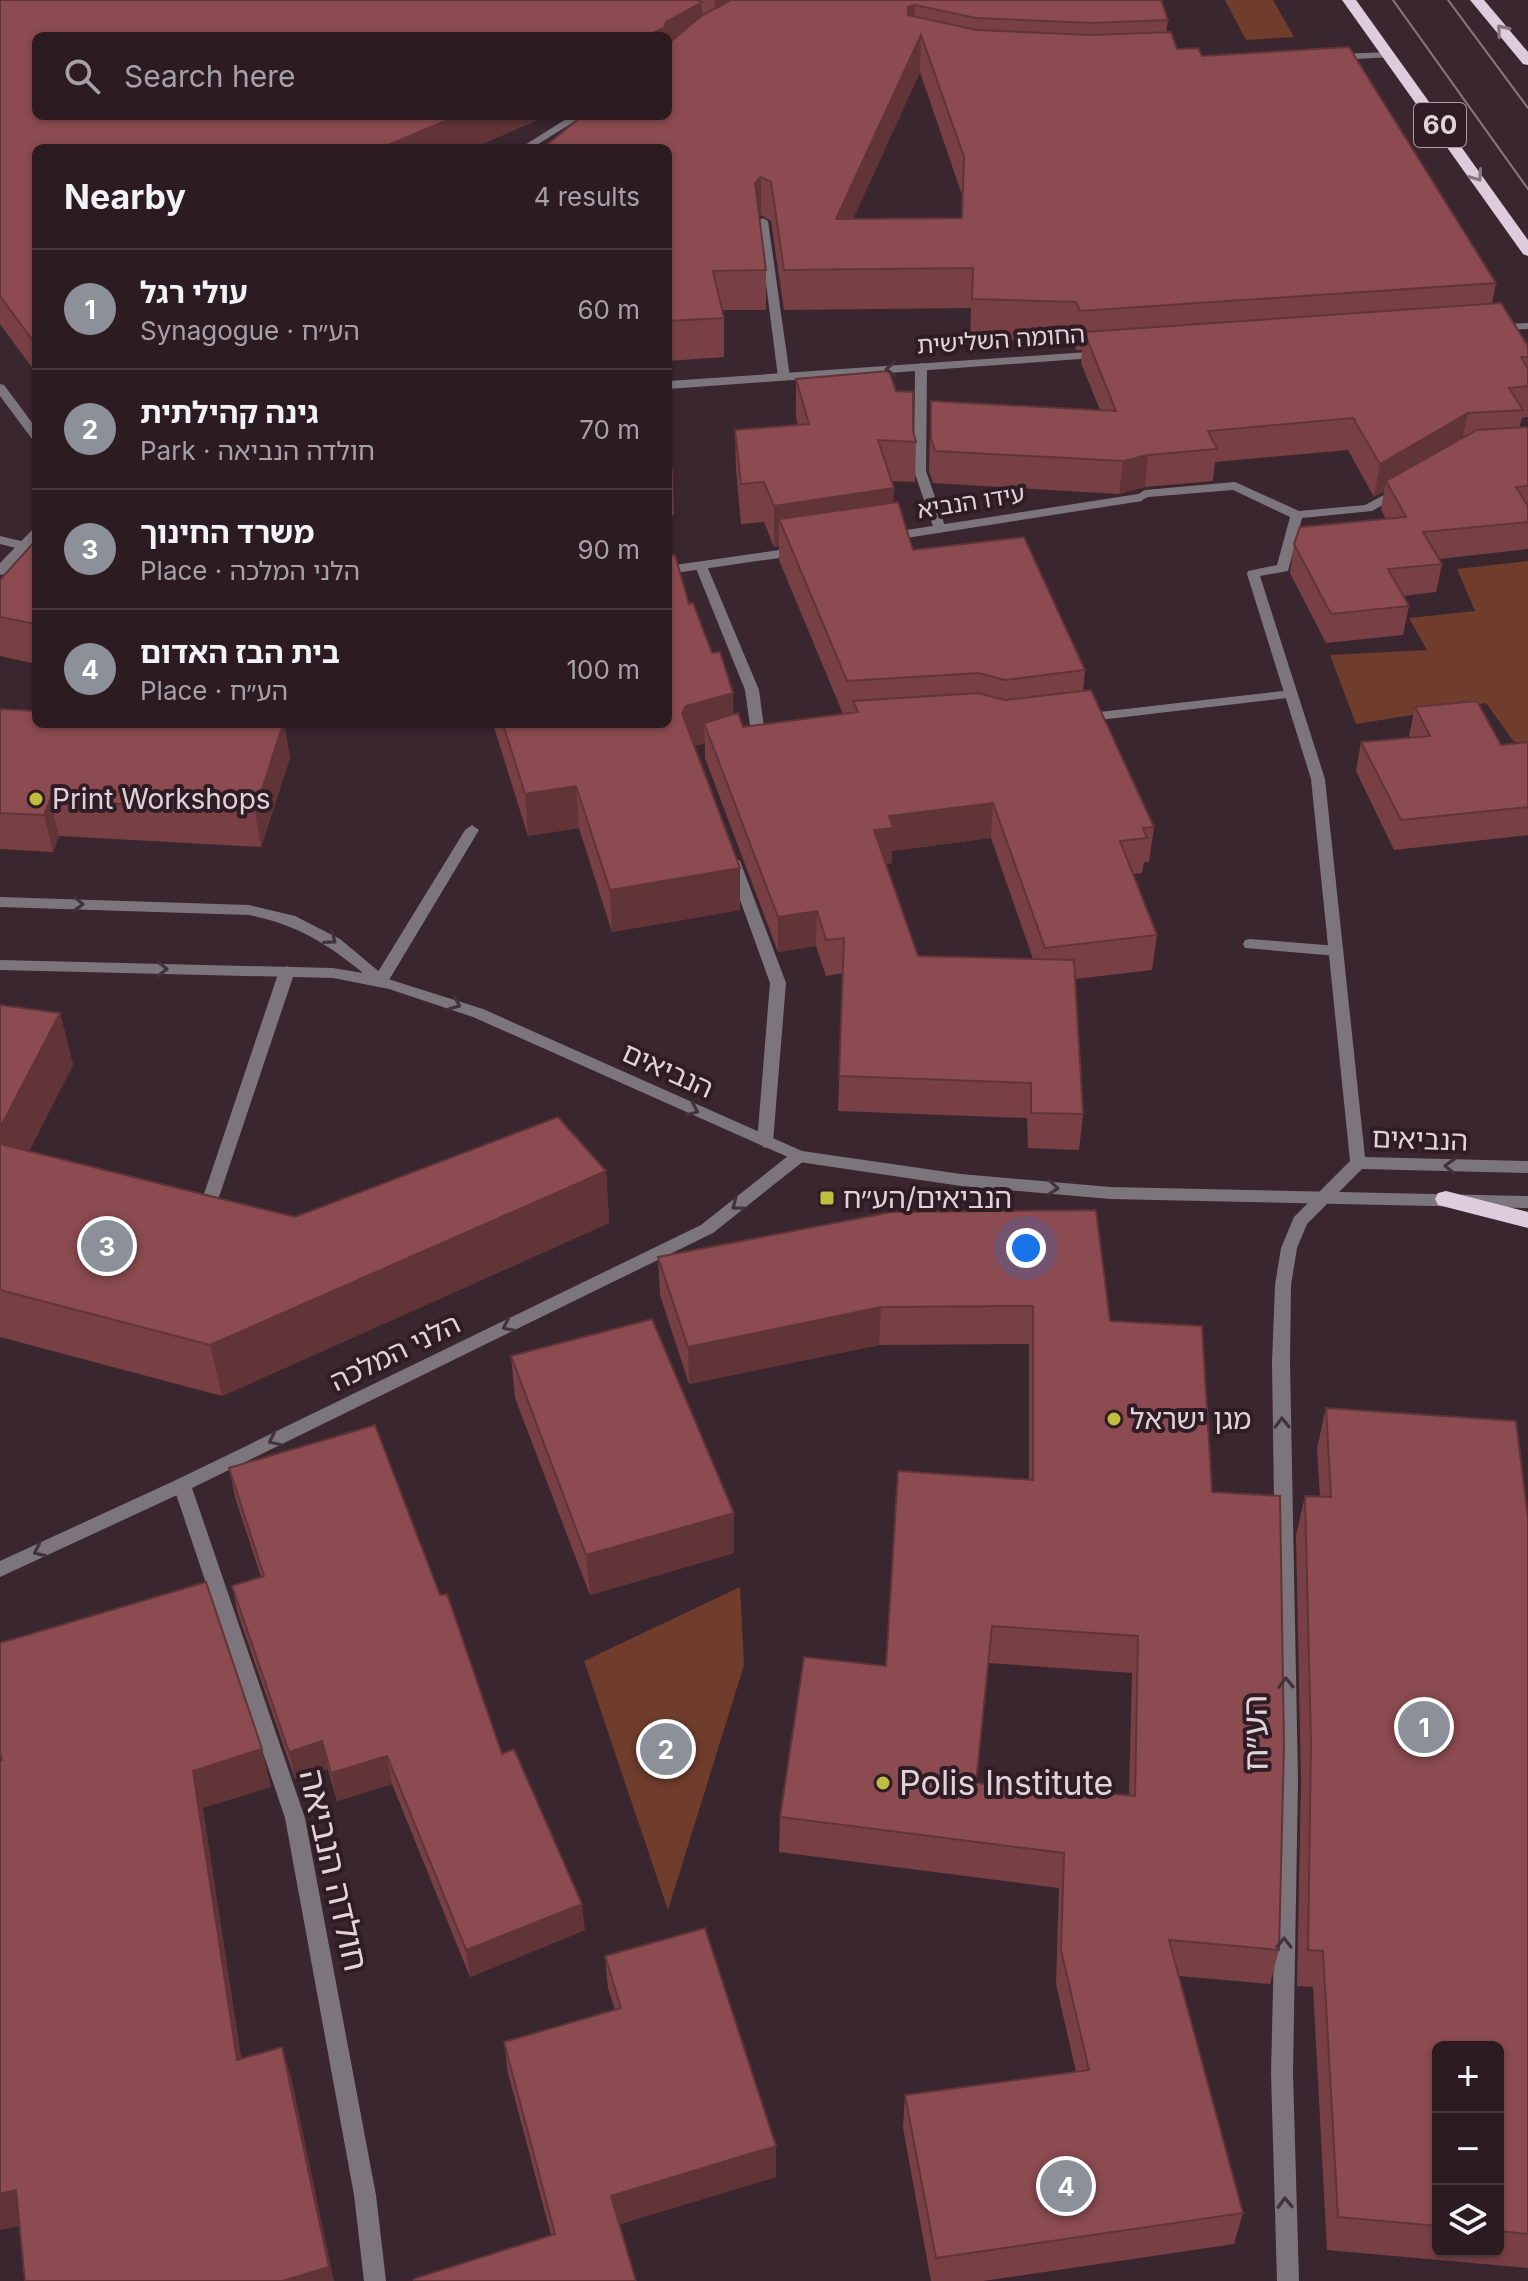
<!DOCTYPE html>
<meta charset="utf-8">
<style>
body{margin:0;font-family:Inter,"Noto Sans Hebrew",sans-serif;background:#34252a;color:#f1f3f6}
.controls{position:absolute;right:24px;bottom:24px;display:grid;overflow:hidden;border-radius:12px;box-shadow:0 2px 6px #0004}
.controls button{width:72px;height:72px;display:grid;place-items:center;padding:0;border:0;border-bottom:2px solid #483a40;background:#2c1c22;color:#f1f3f6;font:40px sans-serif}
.you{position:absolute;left:1026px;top:1248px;width:28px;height:28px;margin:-20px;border:6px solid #fff;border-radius:50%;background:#1a73e8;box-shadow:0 0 0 12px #1a73e833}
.badge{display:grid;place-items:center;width:52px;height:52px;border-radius:50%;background:#8c9099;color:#fff;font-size:26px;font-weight:700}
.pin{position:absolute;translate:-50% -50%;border:4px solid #fff;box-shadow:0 2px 8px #0006}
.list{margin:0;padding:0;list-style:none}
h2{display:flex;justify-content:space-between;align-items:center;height:104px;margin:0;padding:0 32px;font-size:34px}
h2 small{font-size:26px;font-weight:400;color:#a6a1a5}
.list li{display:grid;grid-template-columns:52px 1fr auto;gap:24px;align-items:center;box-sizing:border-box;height:120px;padding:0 32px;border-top:2px solid #483a40}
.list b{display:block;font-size:30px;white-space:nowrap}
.list p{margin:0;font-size:26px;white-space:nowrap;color:#a6a1a5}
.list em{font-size:26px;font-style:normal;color:#a6a1a5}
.icon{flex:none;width:44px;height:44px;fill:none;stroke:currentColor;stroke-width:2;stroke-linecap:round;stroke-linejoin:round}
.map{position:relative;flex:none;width:1528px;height:2281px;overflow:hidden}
.search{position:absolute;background:#2c1c22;box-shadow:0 2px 6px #0004;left:32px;top:32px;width:640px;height:88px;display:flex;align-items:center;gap:20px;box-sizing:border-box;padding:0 28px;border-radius:12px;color:#a6a1a5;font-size:30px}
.panel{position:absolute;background:#2c1c22;box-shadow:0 2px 6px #0004;left:32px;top:144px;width:640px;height:584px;border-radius:12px}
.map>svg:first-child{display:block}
</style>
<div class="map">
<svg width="1528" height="2281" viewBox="0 0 1528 2281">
<rect width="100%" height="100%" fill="#3a262e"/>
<!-- green -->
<path fill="#703d2c" d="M1225 0H1273L1294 37 1246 40Z
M1528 561V742H1514L1486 703 1356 724 1330 655 1427 650 1409 618 1475 611 1457 569Z
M740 1587 744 1665 668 1910 584 1661Z"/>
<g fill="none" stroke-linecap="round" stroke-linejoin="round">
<!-- service -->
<path fill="#7d757c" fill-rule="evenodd" d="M763 218 768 221 790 377 784 381 778 377 758 221Z
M921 363 927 367 926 471 946 529 940 533 934 529 914 471 915 367Z
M1235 482 1299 511 1365 505 1397 488 1401 487 1407 491 1372 511 1302 518 1288 571 1260 576 1325 779 1323 782 1318 783 1311 779 1247 574 1248 571 1277 565 1290 517 1233 490 1148 497 1138 502 1132 498 1145 490Z
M0 536 29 543 30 546 24 550 0 544Z
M701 562 707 566 759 690 757 693 752 694 745 690 695 566Z
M472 825 479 830 389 980 381 985 376 984 373 980 465 830Z
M1250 939 1337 946 1344 951 1337 956 1245 948 1243 944 1245 940Z
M287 966 295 971 220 1194 218 1198H206L204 1194 279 971Z"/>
<!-- pedestrian -->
<path fill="#7d757c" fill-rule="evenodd" d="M752 686 759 690 765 735 748 742 741 738 751 733 745 690Z
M1291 690 1296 691V697L1082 722 1075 718 1082 714Z
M733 856 740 861 786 983 773 1142 765 1148 757 1142 770 983 726 861Z
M182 1478 188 1480 191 1485 305 1818 376 2195 386 2281H364L354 2195 285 1818 173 1485 176 1480Z"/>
<!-- minor -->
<path fill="#7d757c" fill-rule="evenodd" d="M1389 52 1394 55 1393 57 1337 60 1332 57 1337 54Z
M1528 323V329L1494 331 1488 328 1494 325Z
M1103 351 1107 353V357L668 389V381Z
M1138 494 1144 498 1142 501 887 541 881 537 887 533Z
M801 547 807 551 806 554 668 574V566Z
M1318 775 1325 779 1365 1157 1528 1161V1173L1362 1169 1307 1224 1297 1248 1291 1285 1290 1362 1298 1781 1293 2073 1299 2281H1277L1271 2073 1278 1781 1272 1362 1275 1285 1281 1248 1294 1217 1350 1161 1311 779Z
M799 1150 805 1152 807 1156 805 1160 713 1233 188 1490 0 1577V1561L176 1480 701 1225 793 1152Z"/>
<!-- tertiary -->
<path fill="#7d757c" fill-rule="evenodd" d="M571 116H583L532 148H520Z
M0 384 4 385 36 428V440L32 439 0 396Z
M36 529V540L5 574 0 575V563L32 530Z
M0 897 249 905 295 916 340 939 388 979 483 1009 802 1151 961 1174 1110 1187 1528 1196V1208L1110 1199 961 1186 799 1162 473 1017 389 989 333 978 0 970V960L333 968 363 973C328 944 295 924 249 915L0 907Z"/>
<!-- trunk -->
<path fill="#deccdc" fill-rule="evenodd" d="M1342 0H1356L1528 240V256L1523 254Z
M1470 0H1484L1528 52V65L1523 64Z
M1446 1191 1528 1212V1228L1438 1205 1435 1199 1438 1193Z"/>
<!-- tram -->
<path stroke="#89777e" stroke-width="2" d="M1393 0 1528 189
M1448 0 1528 108"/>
</g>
<!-- wall -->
<path fill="#784045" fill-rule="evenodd" d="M0 0H1161L1168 20 1166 32 1177 49 1202 56 1496 283 1492 303 1528 346V417L1522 418 1519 428 1528 427V549L1439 559 1442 564 1436 592 1403 596 1409 606 1403 635 1326 643 1290 573 1294 544 1386 519 1381 510 1384 491 1374 497 1348 450 1215 462 1213 481 1145 487 1119 494 933 483 929 471 931 401 1100 410 1081 363 1082 350H1076L1073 342 970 338 971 308 784 310 771 221 761 215 759 217 766 270V310H722L724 318V357L668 361V36H36V116H547L473 148H36V373L0 324ZM920 72 962 195 961 218 853 219Z
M796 379 896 391 916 442 915 482 891 481 893 502 913 550 1085 670 1083 691 1154 827 1149 862H1144L1142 873 1133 874 1157 935 1152 970 1075 979 1083 1114 1079 1150 1028 1148 1027 1118 838 1111 843 973 826 976 816 946 778 952 705 758V743L694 746 740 910 612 932 579 828 528 836 493 724H668L689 604 734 715 743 727 843 714 779 560V546L774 547 764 522 741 524 736 470 735 430 798 425 796 418ZM991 838 1033 959 918 956 885 864 892 863V851Z
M668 453 673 475 674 515 668 516Z
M36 540V664L0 656V580Z
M1415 707 1501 745 1528 742V835L1394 850 1356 771 1361 742 1410 737 1409 736Z
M0 709 36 724H284L290 758 261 847 59 836 53 852 0 849Z
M0 1005 60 1013 73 1065 29 1151 295 1217 606 1171 609 1223 222 1396 0 1337Z
M892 1212 1110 1321 1212 1492 1279 1950 1270 1984 1179 1976 1243 2213 1234 2244 983 2281H931L903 2128 905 2095 1076 2072 1056 1984 1059 1888 779 1852 780 1817 886 1666 1029 1479V1344L879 1345 689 1384 660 1295 658 1257ZM988 1663 1132 1673 1129 1795 976 1783Z
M511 1356 734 1513V1553L590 1595 515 1398Z
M1326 1408 1528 1519V2268L1327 2250 1313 1987 1297 1986 1301 1781 1296 1535 1305 1496 1320 1497 1317 1448ZM1438 2047H1498V2251H1438Z
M229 1468 502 1754 585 1930 470 1977 392 1784 337 1801 328 1769 295 1779 238 1614 232 1586 261 1577 235 1497Z
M605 1956 776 2146V2177L619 2224 551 2235 508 2073 504 2042 615 2010 608 1988Z"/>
<!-- shaded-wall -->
<path fill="#613438" d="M715 0H775L715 32Z
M702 2V39L668 58V36H646L666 22Z
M915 5 914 42 907 44 908 7Z
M921 35 920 72 835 258 836 219Z
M457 116H547L473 148H381Z
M761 177V215L755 221V183Z
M1468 413 1461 445 1386 481 1384 491 1374 497 1380 464Z
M1148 455 1145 487 1119 494 1123 461Z
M894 488 892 529 779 519V546L774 547V506Z
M733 693 734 735 704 723 705 743 687 748 682 713 686 706Z
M283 724H284L290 758 261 847 255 811Z
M576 786 579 828 528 836 525 794Z
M50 800 59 836 53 852 44 815Z
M993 803 991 838 892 851V863L872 866 874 830 889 816Z
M740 868V910L612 932 610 890Z
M817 911 816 946 778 952V917Z
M60 1013 73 1065 7 1194 0 1169V1128Z
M606 1171 609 1223 222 1396 210 1345Z
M881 1307 879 1345 689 1384 688 1347Z
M734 1513V1553L590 1595 586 1555Z
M322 1741 328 1769 295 1779 289 1752Z
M262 1749 271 1787 203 1808 247 2094 237 2060 193 1771Z
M387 1756 392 1784 337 1801 331 1773Z
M582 1904 585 1930 470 1977 466 1950Z
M282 2047 292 2081 334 2281H282Z
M776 2146V2177L614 2226 611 2196Z
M16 2190 31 2224 0 2230V2194Z"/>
<!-- building -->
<path fill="#8b4b50" stroke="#613438" stroke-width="2" fill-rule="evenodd" d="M0 0H696L702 2 666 22 664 28 646 36H36V116H457L381 148H36V345L0 296Z
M731 0H1161L1168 20 1092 23 976 18 915 5 908 7V15L976 30 1092 35 1171 32 1177 49 1198 48 1202 56 1349 47 1496 283 1080 311 1076 302 972 299 973 268 784 270 771 182 761 177 755 183 766 270 713 271 724 318 668 321V148H543L582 116H668V44L701 16ZM921 35 964 157 962 218 836 219Z
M1501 303 1528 346V357H1521L1528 369V386L1509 388 1523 410 1468 413 1380 464 1353 418 1208 431 1217 449 1148 455 1123 461 935 451 931 438V401L1116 411 1084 332Z
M889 371 896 391 913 392V431L916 442 878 440 894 488 774 506 764 482 741 484 735 430 809 424 796 379Z
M1528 427V486L1516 487 1528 506V522L1423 532 1442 564 1388 569 1409 606 1331 614 1294 544 1300 527 1406 517 1386 481 1477 430Z
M668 453 673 475H668Z
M898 502 913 550 1024 537 1085 670 1005 680 979 673 847 681 779 519Z
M36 540V624L0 617V580Z
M675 555 689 604 693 603 712 653 720 652 733 693 686 706 682 713 740 868 610 890 576 786 525 794 503 724H668V556Z
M1091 690 1154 827 1143 828 1147 838 1120 841 1157 935 1045 948 993 803 889 816 893 828 874 830 918 956 1074 960 1083 1114 1031 1113V1083L839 1076 844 938 826 940 817 911 778 917 704 723 738 713 743 727 858 712 853 701 978 693 1005 700Z
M1477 701 1501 745 1528 742V807L1401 820 1361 742 1430 736 1415 707Z
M0 709 36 711V724H283L255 811 50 800 44 815 0 813Z
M0 1005 60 1013 0 1128Z
M558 1117 606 1171 210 1345 0 1290V1144L295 1217Z
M1096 1210 1110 1321 1202 1326 1212 1492 1280 1496 1284 1745 1279 1950 1169 1940 1243 2213 936 2258 905 2095 1089 2070 1061 1950 1064 1853 780 1817 804 1657 886 1666 898 1471 1033 1480V1306L881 1307 688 1347 658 1257 892 1212ZM992 1626 1138 1636 1135 1796 976 1783Z
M652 1319 734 1513 586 1555 511 1356Z
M1326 1408 1516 1421 1528 1519V2234L1498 2231V2047H1438V2226L1338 2217 1323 1951 1308 1950 1311 1743 1305 1496 1331 1497Z
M375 1425 440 1595 447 1594 502 1754 514 1749 582 1904 466 1950 387 1756 331 1773 322 1741 289 1752 232 1586 264 1576 229 1468Z
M206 1582 262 1749 193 1771 237 2060 282 2047 329 2267 282 2281H25L16 2190 0 2194V1761L2 1760 0 1752V1643Z
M705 1928 776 2146 611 2196 636 2281H414L413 2279 555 2234 504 2042 621 2008 605 1956Z"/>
<!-- one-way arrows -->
<defs><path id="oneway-chevron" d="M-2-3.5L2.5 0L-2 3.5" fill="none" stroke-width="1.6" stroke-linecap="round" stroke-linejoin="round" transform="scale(2)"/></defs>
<g stroke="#867480">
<use href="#oneway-chevron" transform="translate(1502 30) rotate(-130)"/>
<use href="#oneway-chevron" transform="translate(1477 176) rotate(55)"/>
</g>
<g stroke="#42323a">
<use href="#oneway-chevron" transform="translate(891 369) rotate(176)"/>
<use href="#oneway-chevron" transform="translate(78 904) rotate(2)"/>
<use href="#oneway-chevron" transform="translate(331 939) rotate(36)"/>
<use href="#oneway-chevron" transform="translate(162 969) rotate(1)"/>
<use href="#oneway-chevron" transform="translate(455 1004) rotate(22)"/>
<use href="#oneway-chevron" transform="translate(693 1110) rotate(24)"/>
<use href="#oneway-chevron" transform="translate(1450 1166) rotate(-178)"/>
<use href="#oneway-chevron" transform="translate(1053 1188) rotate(5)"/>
<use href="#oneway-chevron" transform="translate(737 1205) rotate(142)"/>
<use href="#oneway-chevron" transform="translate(508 1326) rotate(154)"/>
<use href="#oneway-chevron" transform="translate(1282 1423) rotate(-91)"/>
<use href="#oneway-chevron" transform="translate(274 1440) rotate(154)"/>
<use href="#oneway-chevron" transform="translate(39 1551) rotate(155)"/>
<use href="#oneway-chevron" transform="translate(1286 1683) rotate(-91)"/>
<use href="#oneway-chevron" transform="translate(1284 1943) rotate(-89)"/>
<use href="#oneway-chevron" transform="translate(1285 2203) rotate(-92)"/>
</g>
<!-- markers -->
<g fill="#c0be40" stroke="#2f1c24" stroke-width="3">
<circle cx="36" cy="799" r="8"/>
<rect x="819" y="1190" width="16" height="16" rx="4"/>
<circle cx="1114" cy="1419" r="8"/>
<circle cx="883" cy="1783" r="8"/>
</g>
<g text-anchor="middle" stroke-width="8" stroke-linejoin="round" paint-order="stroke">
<!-- far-street labels -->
<g font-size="24" fill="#e1d3d8" stroke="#2f1c24">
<text transform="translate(1001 340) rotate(-4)" y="8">החומה השלישית</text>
<text transform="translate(971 502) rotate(-9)" y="8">עידו הנביא</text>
</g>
<!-- shield labels -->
<rect fill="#2f1c24" stroke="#ac9ca2" stroke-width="2" x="1414" y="103" width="52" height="44" rx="6"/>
<g font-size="26" font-weight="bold" fill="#e1d3d8">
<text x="1440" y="134">60</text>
</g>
<!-- poi labels -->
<g font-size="28" fill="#e1d3d8" stroke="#2f1c24" text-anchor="start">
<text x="52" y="809">Print Workshops</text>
<text x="843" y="1208">הנביאים/הע״ח</text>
<text x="1130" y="1429">מגן ישראל</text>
</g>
<!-- street labels -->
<g font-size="28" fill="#e1d3d8" stroke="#2f1c24">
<text transform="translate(668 1070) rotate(24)" y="10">הנביאים</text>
<text transform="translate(1420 1139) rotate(2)" y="10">הנביאים</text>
<text transform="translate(395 1352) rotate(-26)" y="10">הלני המלכה</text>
</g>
<!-- near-street labels -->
<g font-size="34" fill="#e1d3d8" stroke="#2f1c24">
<text transform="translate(1255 1733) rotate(-91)" y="12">הע״ח</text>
<text transform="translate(334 1870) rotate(77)" y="12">חולדה הנביאה</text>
</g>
<!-- near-poi labels -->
<g font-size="34" fill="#e1d3d8" stroke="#2f1c24" text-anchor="start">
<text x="899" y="1795">Polis Institute</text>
</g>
</g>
</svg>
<div class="controls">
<button>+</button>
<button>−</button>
<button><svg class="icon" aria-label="layers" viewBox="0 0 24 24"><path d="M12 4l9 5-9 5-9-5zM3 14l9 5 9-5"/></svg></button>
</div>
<div class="you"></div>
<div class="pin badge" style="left:1424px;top:1727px">1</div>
<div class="pin badge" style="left:666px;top:1749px">2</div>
<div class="pin badge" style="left:107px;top:1246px">3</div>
<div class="pin badge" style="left:1066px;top:2186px">4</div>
<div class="search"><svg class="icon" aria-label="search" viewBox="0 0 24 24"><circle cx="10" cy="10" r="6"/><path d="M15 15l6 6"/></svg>Search here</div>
<section class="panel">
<h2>Nearby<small>4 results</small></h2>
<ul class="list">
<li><span class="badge">1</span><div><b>עולי רגל</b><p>Synagogue · הע״ח</p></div><em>60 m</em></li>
<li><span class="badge">2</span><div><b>גינה קהילתית</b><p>Park · חולדה הנביאה</p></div><em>70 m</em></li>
<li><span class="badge">3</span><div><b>משרד החינוך</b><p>Place · הלני המלכה</p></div><em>90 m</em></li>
<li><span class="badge">4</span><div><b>בית הבז האדום</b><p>Place · הע״ח</p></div><em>100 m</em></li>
</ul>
</section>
</div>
